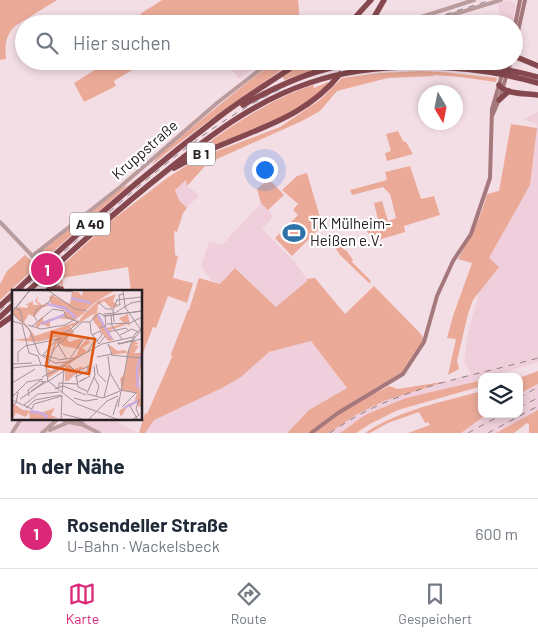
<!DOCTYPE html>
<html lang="de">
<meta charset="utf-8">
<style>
body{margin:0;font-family:Barlow,sans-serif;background:#f2f2f3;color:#1f2937}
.controls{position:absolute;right:15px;bottom:15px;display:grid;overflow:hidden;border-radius:10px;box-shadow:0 2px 8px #0003}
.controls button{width:45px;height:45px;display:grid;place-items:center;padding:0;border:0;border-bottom:1px solid #e0e1e3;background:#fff;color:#1f2937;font:25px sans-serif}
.compass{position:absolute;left:418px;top:85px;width:45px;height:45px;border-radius:50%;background:#fff;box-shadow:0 2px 8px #0003;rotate:170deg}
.you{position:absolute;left:264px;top:169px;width:18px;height:18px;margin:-12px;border:4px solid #fff;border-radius:50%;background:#1a73e8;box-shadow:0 0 0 8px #1a73e833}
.badge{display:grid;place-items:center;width:32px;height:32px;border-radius:50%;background:#db2777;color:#fff;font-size:16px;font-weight:700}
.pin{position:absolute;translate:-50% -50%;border:2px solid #fff;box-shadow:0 1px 5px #0006}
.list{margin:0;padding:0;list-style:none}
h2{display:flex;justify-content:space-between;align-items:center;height:65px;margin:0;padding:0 20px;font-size:21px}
h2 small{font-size:16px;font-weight:400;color:#747a83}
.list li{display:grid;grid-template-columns:32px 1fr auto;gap:15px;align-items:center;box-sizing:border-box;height:70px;padding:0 20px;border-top:1px solid #e0e1e3}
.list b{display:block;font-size:19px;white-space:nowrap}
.list p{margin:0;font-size:16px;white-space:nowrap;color:#747a83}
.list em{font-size:16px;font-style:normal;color:#747a83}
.icon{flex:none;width:28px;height:28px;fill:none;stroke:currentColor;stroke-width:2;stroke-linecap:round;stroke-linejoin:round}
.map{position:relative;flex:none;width:538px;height:433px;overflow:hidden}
.search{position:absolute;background:#fff;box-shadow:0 2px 8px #0003;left:15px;right:15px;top:15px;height:55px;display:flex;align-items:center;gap:12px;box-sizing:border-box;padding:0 18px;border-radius:28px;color:#747a83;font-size:19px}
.sheet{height:135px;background:#fff}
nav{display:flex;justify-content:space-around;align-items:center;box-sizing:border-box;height:70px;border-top:1px solid #e0e1e3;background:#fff;font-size:14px;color:#747a83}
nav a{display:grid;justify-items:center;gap:2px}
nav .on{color:#db2777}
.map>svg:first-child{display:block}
</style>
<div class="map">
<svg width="538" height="433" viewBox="0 0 538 433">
<rect width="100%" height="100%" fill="#f4dee6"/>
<!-- built -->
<path fill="#eecfdb" d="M510 0 515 4 513 23 501 22 498 4Z
M229 61H251L256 66 239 79 233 71 235 64Z
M538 112V362L489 377H482V379L461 385 406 398 350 425 340 433H329L356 415 384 401 471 374 464 362 469 328 489 258 530 185 537 128V124L523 119Z
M187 179V186L199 195 187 208 179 200 175 190Z
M261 203 274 216 262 229 293 260 307 279V281L276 307 236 268 220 284 212 281 201 267 209 241 222 245Z
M311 341 347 388 309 410 287 433H139L147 414 154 419 222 388 241 377 269 352Z
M538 384V410L496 433H461L487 414H519V394Z
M24 419H54L52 421 57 428 73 424V419H112L138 433H15Z"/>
<!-- green -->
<path fill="#ebaa98" d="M0 0H57L15 26C5 36 5 46 6 59L0 60Z
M162 0H298L300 24H146L140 14Z
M109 61H139L140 65 114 81 116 86 84 102 74 83Z
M276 61H294C246 95 197 127 152 165 159 152 176 141 188 131 217 107 245 83 276 61Z
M305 61H323L313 70 285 80 282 77Z
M421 71 443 72 497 78 496 82 460 77 434 75V76L388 78 337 91 320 111 302 121 208 163 187 186 186 180 175 190 179 200 187 208 183 213 177 232 174 231 175 255 178 256 173 278 193 283 187 303 168 296 156 328 153 327 141 358V292H131L128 267 62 278 64 290 54 273 111 221 167 178 186 166 217 151 280 127 320 100 342 78 380 73Z
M328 82V84L312 99 266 126 228 139 185 160C225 130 265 101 313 85L314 88Z
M511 124 537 128 530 185 489 258 499 267 473 300 468 314 457 361 459 369 448 375 456 339 447 338 453 316 472 263 458 259C470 238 481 218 487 194L499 191Z
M398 131 403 141 406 142 413 154 387 161 385 153 391 151 386 134Z
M410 166 421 199 434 196 440 215 404 226 405 232 375 241 364 228 379 224 374 203 382 201 388 221 396 218 390 194 383 187 352 195 350 190 387 180 385 172Z
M307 173 322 224 320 225 317 224 321 227 292 256 275 238 298 215 293 210 298 204 282 190 297 176Z
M269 179 284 195 268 210 261 203 257 189Z
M130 184 42 261 41 257 46 247 122 188Z
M339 241 344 250H346L353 260 352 262 371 281 369 283 340 255 332 243Z
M25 255 37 266 0 300V284L7 271Z
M235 268 276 307 307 281V279L315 278 345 314 374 286 419 332 424 339 402 374 374 394 389 386 398 389 448 381 384 401 356 415 329 433H287L309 410 347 388 311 341 269 352 241 377 222 388 154 420 145 433H139L145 413 147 414 172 357 171 354 188 310H189L199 278 220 284Z
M538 371V384L519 394V378Z
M482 380V386L398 410 370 424 356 433H340L365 415 406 398Z
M482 391V414H487L461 433H408L430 425 428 422 425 423 419 412 388 423 370 433H365C399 410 442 402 482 391Z
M538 410V433H529V424L527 423 514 433H496Z"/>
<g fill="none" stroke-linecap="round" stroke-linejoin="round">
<!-- tertiary -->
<path stroke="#bb9c9d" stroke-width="4" d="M396 23 415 19 474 0
M339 24 357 21 397 23
M422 24 501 0
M0 222 40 264
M32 256 119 188 217 103 271 61
M40 263 39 257 43 248
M51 275 62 292
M62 419 66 421 69 419
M77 419 84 425
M83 425 99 433
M50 430 69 422 84 425
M12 433 21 419
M42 433 58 419"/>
<!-- secondary -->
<path stroke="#a5787b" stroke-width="4" d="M514 30 520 0
M514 49 525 0
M492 116 499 100 511 61
M311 433 338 413 403 374 424 342 437 296 453 261 471 234 490 178 492 109 506 61"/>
<!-- motorway -->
<path stroke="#85484e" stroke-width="5.5" d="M349 24 371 0
M370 24 384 0
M514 56 538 66
M499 85C506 95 527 93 538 95
M499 100 509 91
M243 105C268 91 294 78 323 70 385 54 476 60 538 77
M174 168C191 159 208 150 226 143 269 125 310 112 340 74
M51 289H61
M15 292C80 230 148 171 219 117 245 97 274 80 301 61
M27 292C72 251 117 210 165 172 209 136 255 101 309 83 377 60 469 63 538 83
M46 292 53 286 56 281
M0 306 14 293
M0 317 14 304
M0 325 14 315"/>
<!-- rail -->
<path stroke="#8f8086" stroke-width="1" stroke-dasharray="6 6" stroke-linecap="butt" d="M434 18 491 0
M332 62 333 61
M20 292C46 267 73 244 99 221 156 171 215 119 285 87
M0 311 14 297
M519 398 538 387
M519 407 538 398
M330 433C393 388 466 378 538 358
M468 433 503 414
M488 433 538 406"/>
</g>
<!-- icons -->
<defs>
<symbol id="stadium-bare" viewBox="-9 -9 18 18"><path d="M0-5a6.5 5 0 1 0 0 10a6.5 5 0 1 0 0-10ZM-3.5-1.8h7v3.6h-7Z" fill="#2e72a8" stroke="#fff" stroke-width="2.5" paint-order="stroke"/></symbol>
</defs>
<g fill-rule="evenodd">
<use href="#stadium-bare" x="278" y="217" width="32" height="32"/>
</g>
<g text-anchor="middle" stroke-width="4.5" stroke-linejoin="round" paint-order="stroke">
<!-- shield labels -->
<g fill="#fff" stroke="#686365" stroke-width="1">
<rect x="187" y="142.5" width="28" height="23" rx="4"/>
<rect x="70" y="212.5" width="40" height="23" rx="4"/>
</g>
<g font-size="14" font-weight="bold" fill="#282023">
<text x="201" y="159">B 1</text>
<text x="90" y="229">A 40</text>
</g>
<!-- street labels -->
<g font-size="15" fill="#282023" stroke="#fff">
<text transform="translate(145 150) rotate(-41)" y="5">Kruppstraße</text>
</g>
<!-- poi labels -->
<g font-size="15" fill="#282023" stroke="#fff" text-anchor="start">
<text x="310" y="229">TK Mülheim-<tspan x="310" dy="17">Heißen e.V.</tspan></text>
</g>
</g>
<!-- overview -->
<g transform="translate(12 290)">
<rect width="130" height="130" fill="#f4dee6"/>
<path d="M71 0 111 1H102L85 11 73 21 71 25 86 11 104 4 101 11 106 17 99 18 92 11 86 15 85 24 95 38 112 33 107 28 116 24 118 36 115 34 96 41 102 50 96 51 80 29 83 23 61 37 58 35 62 43 55 48 57 52 70 48 67 58 74 50 79 52 70 58 75 61 56 75 62 79 72 76 56 91H53V77L36 88 35 78 39 81 65 65 67 59 51 56 46 51 37 67 45 47 25 52 0 50 17 48 19 42 0 23 6 17 15 18 17 15H13L21 11V15H27L23 11 26 6 25 11 30 15 39 14 37 7 40 5 58 14 60 2H66L70 6ZM38 15 54 21 49 27 37 29 32 32 30 27 23 35 26 38 29 34 38 37V30L44 28 63 30 73 22 67 31 23 46 12 32 17 24 22 27 30 18ZM121 50 127 54 122 55 127 56 122 63H130L127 94 130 116 127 117 125 112 119 116H116L109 127 107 121 118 113H122L125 103 110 100 108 89 113 83 115 63 97 65 100 62 96 54 106 61 112 60 116 62ZM0 113 11 120 31 122 43 118 39 125 46 128 18 130 17 122 14 127 4 123 0 130Z" fill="#ebaa98" fill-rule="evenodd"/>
<path fill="none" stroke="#caabe2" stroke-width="2.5" d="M59 8 79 13M35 14 53 18 64 28M86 25 99 48M29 34 52 25M126 98 125 80 129 65M112 118 126 111M20 124V121L34 125V130"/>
<path fill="none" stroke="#a29298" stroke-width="1" d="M39 0 61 2M111 0 113 17 129 40M37 1 63 19 75 21M104 10 129 7M86 12 94 19H101M104 15H108L107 5 111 4M2 18 8 20 11 32M0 22 18 0M0 23 18 0M0 23 17 39 27 64 43 73 57 72 90 54 121 47M92 24 103 23 119 13 130 11M91 26 130 21M99 26 100 36 110 49M0 31 10 34 17 63 26 66 29 75M25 31 22 26 24 20 37 12 42 4M78 32 79 43 87 54 93 46M102 32 101 20 105 10M95 34 118 33 130 27M16 35 29 39 53 35 62 30M19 37 41 19 52 21 54 27 67 32M87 38 94 36 93 26M96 42 114 38 117 41M49 44 58 40 66 32M80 45 88 41 90 45 85 51M108 45 120 39 126 42M45 49 31 65 46 69M47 49 46 54 54 68M107 52 106 54 121 50 130 39M107 54 130 49M76 61 84 48M99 65 129 68M96 66 98 83 108 100 125 103M59 67 72 48 77 50M85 67 100 64 96 54M46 70 61 68M6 72V62L13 56 50 48M0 74 20 73M84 74 86 84 94 92M57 75 64 82 66 97 75 101M0 78 26 75 48 77M64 82 79 75M30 87 54 75M63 87 76 81V76M82 87 87 96 84 106M73 88 67 92 78 86M35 90 65 114 107 130M27 91 35 92 52 81M36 91 34 79 42 59 70 32H78L87 23 94 26 130 21M0 93 23 79M47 97V93L65 94M43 99 51 96 74 105M19 101 32 92M50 103 52 80M75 103 83 85 82 76M75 104 91 108 108 101M17 106 16 100 28 91M0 107 15 92 31 89M92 107 98 83M62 108 73 111 86 109M8 109 34 92M0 110 20 119 22 114 50 106M12 115 26 104 47 102M0 116 4 113 6 102M118 116 126 130M106 117 117 59 123 44 130 38M110 117 124 103M14 118 23 110 49 105M51 124 74 130M101 125 106 109M49 130 50 105M76 130 95 111 106 106M120 130 127 125 124 119 127 109"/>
<path fill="#de560d" fill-opacity="0.15" stroke="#de560d" stroke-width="2.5" d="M40 42 83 49 77 84 34 76Z"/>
<rect width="130" height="130" fill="none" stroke="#282023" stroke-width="2.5"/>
</g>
</svg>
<div class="controls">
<button><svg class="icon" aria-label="layers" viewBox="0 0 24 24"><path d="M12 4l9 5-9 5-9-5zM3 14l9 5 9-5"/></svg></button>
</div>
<svg class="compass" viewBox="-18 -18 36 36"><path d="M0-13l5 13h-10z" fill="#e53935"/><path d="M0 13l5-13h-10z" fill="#747a83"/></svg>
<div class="you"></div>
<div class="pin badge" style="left:47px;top:269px">1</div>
<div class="search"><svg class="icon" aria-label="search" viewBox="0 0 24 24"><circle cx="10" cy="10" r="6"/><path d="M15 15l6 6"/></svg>Hier suchen</div>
</div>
<section class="sheet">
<h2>In der Nähe<small></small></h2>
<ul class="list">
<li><span class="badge">1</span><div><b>Rosendeller Straße</b><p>U-Bahn · Wackelsbeck</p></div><em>600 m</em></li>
</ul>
</section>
<nav>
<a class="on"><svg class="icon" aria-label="map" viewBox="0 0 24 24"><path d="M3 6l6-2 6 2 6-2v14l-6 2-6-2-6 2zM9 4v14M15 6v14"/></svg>Karte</a>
<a><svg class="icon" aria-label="directions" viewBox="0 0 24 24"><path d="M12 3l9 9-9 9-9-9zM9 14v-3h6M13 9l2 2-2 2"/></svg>Route</a>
<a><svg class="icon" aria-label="saved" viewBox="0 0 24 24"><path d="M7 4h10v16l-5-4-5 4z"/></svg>Gespeichert</a>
</nav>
